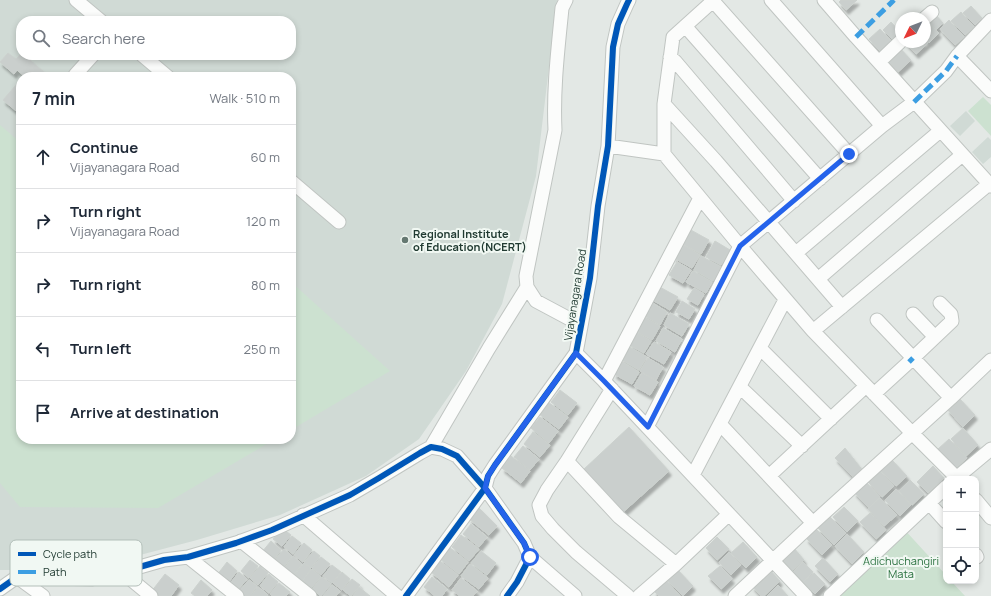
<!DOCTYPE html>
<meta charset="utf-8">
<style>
body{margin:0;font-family:Manrope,sans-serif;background:#f6f6f7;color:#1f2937}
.controls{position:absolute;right:12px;bottom:12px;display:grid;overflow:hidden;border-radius:8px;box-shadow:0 2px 6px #0003}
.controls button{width:36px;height:36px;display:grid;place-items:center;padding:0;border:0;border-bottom:1px solid #e0e1e3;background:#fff;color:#1f2937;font:20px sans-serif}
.compass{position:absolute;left:895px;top:12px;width:36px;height:36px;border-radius:50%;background:#fff;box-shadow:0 2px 6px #0003;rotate:227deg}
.stop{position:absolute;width:12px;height:12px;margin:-9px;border:3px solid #2563eb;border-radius:50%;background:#fff}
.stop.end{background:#2563eb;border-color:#fff;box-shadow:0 1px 4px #0008}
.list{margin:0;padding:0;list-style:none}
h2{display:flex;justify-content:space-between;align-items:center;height:52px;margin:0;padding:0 16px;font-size:17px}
h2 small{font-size:13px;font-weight:400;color:#747a83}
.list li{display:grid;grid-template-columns:26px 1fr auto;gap:12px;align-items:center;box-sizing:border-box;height:64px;padding:0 16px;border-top:1px solid #e0e1e3}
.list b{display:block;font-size:15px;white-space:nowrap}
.list p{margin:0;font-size:13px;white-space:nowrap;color:#747a83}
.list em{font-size:13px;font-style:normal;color:#747a83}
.icon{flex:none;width:22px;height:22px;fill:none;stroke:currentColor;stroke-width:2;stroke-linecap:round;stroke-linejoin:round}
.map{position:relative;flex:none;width:991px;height:596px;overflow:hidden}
.search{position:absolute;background:#fff;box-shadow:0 2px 6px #0003;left:16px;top:16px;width:280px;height:44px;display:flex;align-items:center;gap:10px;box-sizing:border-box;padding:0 14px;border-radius:16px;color:#747a83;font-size:15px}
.panel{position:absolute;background:#fff;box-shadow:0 2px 6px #0003;left:16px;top:72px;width:280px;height:372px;border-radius:16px}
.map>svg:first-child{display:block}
</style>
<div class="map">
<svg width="991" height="596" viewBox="0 0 991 596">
<defs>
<filter id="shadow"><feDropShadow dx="2.5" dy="4.5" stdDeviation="1" flood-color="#0004"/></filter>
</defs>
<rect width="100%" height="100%" fill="#e3e8e5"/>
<!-- built -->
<path fill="#d0dad5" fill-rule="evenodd" d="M0 0H557L536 176 502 304 466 371 419 439 366 476 280 515 197 540 83 570H0ZM21 21H291V55H21ZM21 77H291V439H21Z
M966 111 975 121 960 136 950 126Z
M988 137 991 140V157L983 164 972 152Z"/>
<!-- green -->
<path fill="#cce1d0" d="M983 97 991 105V136L968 111Z
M0 125 21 143V439H275L158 508 20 507 0 483Z
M291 282 390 371 291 430Z
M903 528 946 575V581H951L965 596H830Z"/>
<!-- building -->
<path fill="#cacfcd" stroke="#ccd1ce" filter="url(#shadow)" d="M841 0H857L846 10 839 2Z
M971 6 982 18 975 25 963 13Z
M961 12 974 27 965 35 951 21Z
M935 14 943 23 936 30 928 21Z
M949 20 964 37 955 45 940 29Z
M891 22 901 33V34L894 41 883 30Z
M927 22 939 33 929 43 925 39V24Z
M880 29 892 42 881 52 869 39Z
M925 40 928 43 916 54 905 42H925Z
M899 47 911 60 898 72 886 59Z
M8 53 16 59 21 54V55H24L50 77H23L24 76 17 70 14 74 0 62Z
M21 79V115L3 100Z
M689 229 709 240 701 254 681 243Z
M715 241 730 250 721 265 706 257Z
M682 244 700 255 692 268 674 258Z
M701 256 721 267 713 281 694 270Z
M677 262 691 270 683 283 669 275Z
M693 271 712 282 706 293 686 282Z
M656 285 678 297 670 310 649 298Z
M694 288 704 294 698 305 687 299Z
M682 301 695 309 689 319 676 312Z
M651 302 667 312 660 325 643 315Z
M670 313 689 324 682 336 664 325Z
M642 316 660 326 652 340 634 330Z
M663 328 682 339 675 352 656 341Z
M636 332 651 341 644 353 629 345Z
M654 342 671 352 664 364 646 354Z
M628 346 647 357 639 370 620 359Z
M648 358 663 367 656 380 640 371Z
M621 361 639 372 632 384 614 374Z
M642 373 658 382 650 395 634 386Z
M560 390 577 403 568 415 551 402Z
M959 398 975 415 963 427 947 409Z
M548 402 568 417 559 429 539 414Z
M540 417 558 431 549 443 531 428Z
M629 427 669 471 622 513 583 470Z
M963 428 978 445 966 456 951 439Z
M533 432 550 445 540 457 524 444Z
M949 439 967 458 956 468 938 449Z
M523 446 539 459 530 470 514 457Z
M845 448 864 472 855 479 835 458Z
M511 456 530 471 521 483 502 468Z
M892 460 907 476 896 486 881 471Z
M933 466 944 478 928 493 917 482Z
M880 471 894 486 882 497 868 482Z
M910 480 924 494 912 505 899 491Z
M865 481 880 497 869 508 854 492Z
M896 489 911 505 900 516 885 500Z
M880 498 897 515 884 526 868 509Z
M478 507 497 526 489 535 469 519Z
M844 507 858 521 847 532 833 517Z
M870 513 886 530 876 539 860 522Z
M830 517 846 533 834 545 818 528Z
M471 524 487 537 479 547 463 534Z
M282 528 291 535 282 546 273 539Z
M816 529 832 545 822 555 806 538Z
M847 534 864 552 852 564 835 546Z
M461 535 479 549 469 561 452 547Z
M292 536 301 543 293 554 284 547Z
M717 537 729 549 717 560 706 548Z
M271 541 281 550 273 561 262 552Z
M743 542 757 557 746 568 731 553Z
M304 543 312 550 303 562 294 555Z
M449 547 468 562 459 574 440 559Z
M794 548 804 560 792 571 781 560Z
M284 549 292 556 283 568 274 561Z
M314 551 320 556 311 568 304 562Z
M481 551 496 563 487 575 471 563Z
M729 552 741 565 731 575 719 562Z
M293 556 302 564 293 576 284 569Z
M321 557 330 564 321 575 312 568Z
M823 558 838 574 830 582 815 566Z
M250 560 258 566 249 578 241 571Z
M440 561 458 575 449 587 431 572Z
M227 562 237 571 228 583 217 575Z
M803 562 813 572 803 582 793 572Z
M304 563 311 569 302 581 294 576Z
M470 564 488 578 479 589 461 576Z
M332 565 341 572 332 583 323 576Z
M260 566 268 573 258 585 250 578Z
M720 566 732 579 721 589 708 576Z
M312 569 321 577 311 588 302 581Z
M677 569 693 586 683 596 666 579Z
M770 570 780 581 764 596H761L752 586Z
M239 572 247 579 237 591 229 585Z
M342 572 350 579 342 590 333 583Z
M814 573 825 584 815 594 803 582Z
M165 574 179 585 171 596H156L151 592Z
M269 574 278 582 269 593 260 586Z
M322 577 331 584 321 596 312 589Z
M432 577 447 589 442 596H435L424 587Z
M461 578 477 591 473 596H460L452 590Z
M352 579 360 585 351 596 343 590Z
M201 580 212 590 207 596H195L191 593Z
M249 580 257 586 250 596H243L238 592Z
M666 580 680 596H659L654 591Z
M279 583 290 592 286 596H272L270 594Z
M332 585 340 591 336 596H323Z
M778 585 788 596H767Z
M258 587 268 595 267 596H251Z
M359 587 370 596H353Z"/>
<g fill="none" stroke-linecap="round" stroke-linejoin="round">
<defs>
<path id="minor" d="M76 0 101 21
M566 0 562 8C558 49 553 89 555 130L526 276 527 287 536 301 581 325
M713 0V1L849 154
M771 0 882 126
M824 0 856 37 991 186
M925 18 932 12
M685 26 820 179
M142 55 168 77
M957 56 991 91
M670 57 675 61 794 201
M879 62 901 41
M75 75 93 55
M664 104 716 161 842 307
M608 146 664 154 740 246 813 331 912 433 958 479
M664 154V104L673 37 713 1
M291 181 339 222
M796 253 940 131
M818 279 962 155
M913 314 935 337
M877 320 951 398
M813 331 989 184
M760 348 831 419
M576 353 604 381 806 596
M913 358 952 321 951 314 940 303
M604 381 700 198
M740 387 802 446
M612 389 567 461 547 490 539 505 542 516 553 529 576 552 628 596
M874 394 909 362
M720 424 813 523
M647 427 740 246 882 126 914 102 946 71 957 56 991 20
M431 447 489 348 527 287
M567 461 619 517 676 564
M693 475 785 300
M769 476 866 386
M955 479 991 449
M976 500 991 518
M929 503 946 522
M303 515 397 596
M241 541 310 596
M976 555 977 557
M188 557 237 596
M530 557 575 596
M122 572 151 596
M17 577 43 596
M0 589 17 577 92 579 122 572 164 560 188 557 236 543 272 530 350 495 379 478 420 453 431 447 442 449 457 456 485 488 406 596
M507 596 517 582 530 557 524 543 485 488 488 476 495 465 576 353 590 278 598 206 608 146 613 47 618 24 627 4 629 0
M639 596 676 564 729 514
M735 596 813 523 951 398 991 360
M830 596 946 487"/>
</defs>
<!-- minor casing -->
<use href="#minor" stroke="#c0c5c2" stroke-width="15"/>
<!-- minor -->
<use href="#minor" stroke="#fbfcfb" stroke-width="13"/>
<!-- quiet -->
<path stroke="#3c9ee2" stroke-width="5" stroke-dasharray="10 5" stroke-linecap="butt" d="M856 37 894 0
M914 102 946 71 957 56
M909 362 913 358"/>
<defs>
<path id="cycleway" d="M0 589 17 577 92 579 122 572 164 560 188 557 236 543 272 530 350 495 379 478 420 453 431 447 442 449 457 456 485 488 406 596
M507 596 517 582 530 557 524 543 485 488 488 476 495 465 576 353 590 278 598 206 608 146 613 47 618 24 627 4 629 0"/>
</defs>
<!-- cycleway casing -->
<use href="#cycleway" stroke="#f1f8f3" stroke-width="8"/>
<!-- cycleway -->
<use href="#cycleway" stroke="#0057b8" stroke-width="6"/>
</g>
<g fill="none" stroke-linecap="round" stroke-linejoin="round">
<!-- route -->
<path stroke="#2563eb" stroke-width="5" d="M530 557 524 543 485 488 488 476 495 465 576 353 604 381 648 427 740 246 849 154"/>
</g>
<!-- markers -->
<circle fill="#657871" stroke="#f1f8f3" stroke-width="1.5" cx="405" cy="240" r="4"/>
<g text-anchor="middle" stroke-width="4" stroke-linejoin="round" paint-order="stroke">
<!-- poi labels -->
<g font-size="11" font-weight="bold" fill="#213b32" stroke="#f1f8f3" text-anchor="start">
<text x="413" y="238">Regional Institute<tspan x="413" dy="13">of Education(NCERT)</tspan></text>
</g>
<!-- street labels -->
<g font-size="11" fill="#213b32" stroke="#f1f8f3">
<text transform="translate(575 295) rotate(-81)" y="4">Vijayanagara Road</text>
</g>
<!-- park labels -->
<g font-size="11" fill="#2b7240" stroke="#f1f8f3">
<text x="901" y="565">Adichuchangiri<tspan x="901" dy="13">Mata</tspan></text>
</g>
</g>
<!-- legend -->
<rect x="10" y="540" width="132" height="46" rx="6" fill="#f1f8f3" stroke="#b3bfb9" stroke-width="1"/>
<rect x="18" y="552" width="18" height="4" fill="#0057b8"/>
<rect x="18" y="570" width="18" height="4" fill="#3c9ee2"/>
<g font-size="11" fill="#213b32">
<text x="43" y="558">Cycle path</text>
<text x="43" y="576">Path</text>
</g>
</svg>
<div class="controls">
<button>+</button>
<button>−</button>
<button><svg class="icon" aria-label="locate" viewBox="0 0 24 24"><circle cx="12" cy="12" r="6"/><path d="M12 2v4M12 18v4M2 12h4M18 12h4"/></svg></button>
</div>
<svg class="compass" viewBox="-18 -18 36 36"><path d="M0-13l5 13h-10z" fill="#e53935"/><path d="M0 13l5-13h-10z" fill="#747a83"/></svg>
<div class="stop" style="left:530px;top:557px"></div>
<div class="stop end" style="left:849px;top:154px"></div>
<div class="search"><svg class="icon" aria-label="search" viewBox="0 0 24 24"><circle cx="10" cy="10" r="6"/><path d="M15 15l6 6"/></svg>Search here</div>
<section class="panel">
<h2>7 min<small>Walk · 510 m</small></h2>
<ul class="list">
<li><svg class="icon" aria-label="ahead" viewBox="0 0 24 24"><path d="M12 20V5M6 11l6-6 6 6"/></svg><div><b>Continue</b><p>Vijayanagara Road</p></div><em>60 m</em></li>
<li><svg class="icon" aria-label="right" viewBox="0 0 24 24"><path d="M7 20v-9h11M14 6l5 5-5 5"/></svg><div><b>Turn right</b><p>Vijayanagara Road</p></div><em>120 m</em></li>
<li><svg class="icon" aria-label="right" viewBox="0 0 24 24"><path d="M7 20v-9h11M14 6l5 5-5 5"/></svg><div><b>Turn right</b></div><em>80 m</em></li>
<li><svg class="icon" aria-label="left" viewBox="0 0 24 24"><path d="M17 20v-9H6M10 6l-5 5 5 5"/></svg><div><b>Turn left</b></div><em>250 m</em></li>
<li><svg class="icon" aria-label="arrive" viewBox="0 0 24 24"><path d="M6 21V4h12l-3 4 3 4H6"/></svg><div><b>Arrive at destination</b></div></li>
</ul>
</section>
</div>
